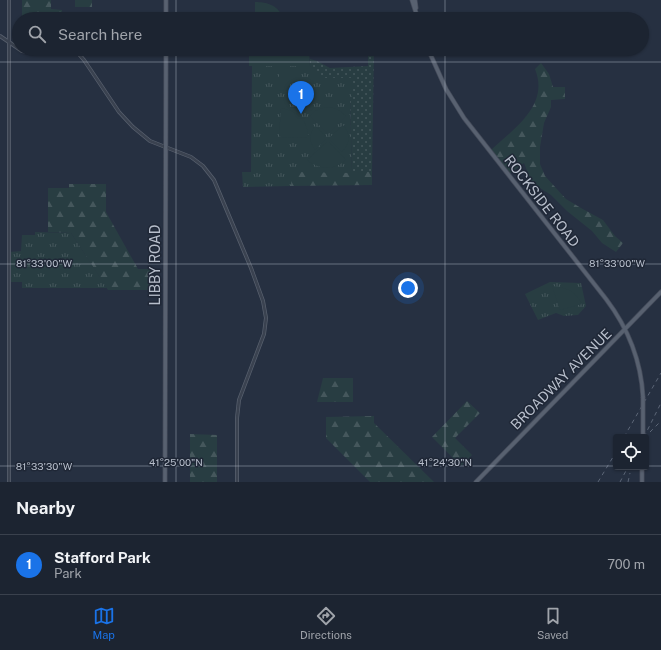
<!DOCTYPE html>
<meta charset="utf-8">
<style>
body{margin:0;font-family:"Public Sans",sans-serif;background:#252c39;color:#f1f3f6}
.controls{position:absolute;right:12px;bottom:12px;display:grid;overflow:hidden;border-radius:4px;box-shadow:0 1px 3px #0004}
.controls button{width:36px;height:36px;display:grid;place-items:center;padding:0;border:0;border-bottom:1px solid #3a414d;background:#1c2431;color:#f1f3f6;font:20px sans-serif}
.you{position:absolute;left:408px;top:288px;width:14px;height:14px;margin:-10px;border:3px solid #fff;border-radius:50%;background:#1a73e8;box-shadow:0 0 0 6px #1a73e833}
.badge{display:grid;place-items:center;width:26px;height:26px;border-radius:50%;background:#1a73e8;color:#fff;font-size:13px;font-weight:700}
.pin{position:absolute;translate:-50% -33px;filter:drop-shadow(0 1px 2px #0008)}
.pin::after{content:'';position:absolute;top:21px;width:14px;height:12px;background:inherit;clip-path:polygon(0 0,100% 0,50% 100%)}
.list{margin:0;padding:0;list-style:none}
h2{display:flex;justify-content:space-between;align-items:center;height:52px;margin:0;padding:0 16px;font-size:17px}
h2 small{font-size:13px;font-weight:400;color:#a0a4ab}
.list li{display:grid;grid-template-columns:26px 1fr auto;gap:12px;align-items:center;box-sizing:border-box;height:60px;padding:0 16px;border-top:1px solid #3a414d}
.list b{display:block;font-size:15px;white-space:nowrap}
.list p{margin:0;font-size:13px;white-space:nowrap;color:#a0a4ab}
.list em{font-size:13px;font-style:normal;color:#a0a4ab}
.icon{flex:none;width:22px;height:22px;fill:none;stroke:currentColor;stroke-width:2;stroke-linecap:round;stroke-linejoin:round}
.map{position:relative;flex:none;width:661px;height:482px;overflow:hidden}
.search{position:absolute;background:#1c2431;box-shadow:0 1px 3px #0004;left:12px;right:12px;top:12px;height:44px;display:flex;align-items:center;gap:10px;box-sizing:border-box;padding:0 14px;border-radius:22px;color:#a0a4ab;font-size:15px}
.sheet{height:112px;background:#1c2431}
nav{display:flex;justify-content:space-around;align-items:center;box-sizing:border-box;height:56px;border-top:1px solid #3a414d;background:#1c2431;font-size:11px;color:#a0a4ab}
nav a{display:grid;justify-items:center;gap:2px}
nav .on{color:#1a73e8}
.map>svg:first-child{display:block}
</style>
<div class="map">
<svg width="661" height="482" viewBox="0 0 661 482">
<defs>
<pattern id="grass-dots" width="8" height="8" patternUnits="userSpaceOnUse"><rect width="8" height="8" fill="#283d42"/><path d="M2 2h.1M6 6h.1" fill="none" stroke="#45575c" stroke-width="1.8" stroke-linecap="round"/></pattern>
<pattern id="forest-firs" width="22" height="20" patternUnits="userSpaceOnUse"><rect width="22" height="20" fill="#283d42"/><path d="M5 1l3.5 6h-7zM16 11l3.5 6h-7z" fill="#45575c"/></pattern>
<pattern id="park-tufts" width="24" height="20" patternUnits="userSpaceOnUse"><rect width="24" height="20" fill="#283d42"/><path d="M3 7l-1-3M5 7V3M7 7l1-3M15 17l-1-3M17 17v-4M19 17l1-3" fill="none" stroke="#45575c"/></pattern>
</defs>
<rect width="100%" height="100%" fill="#263041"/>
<!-- grass -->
<path fill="url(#grass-dots)" d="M368 49H374L372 172 352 173 350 99C340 92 314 77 310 66 309 64 310 62 310 59L317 61 330 68 368 66Z"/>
<!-- forest -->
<path fill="url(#forest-firs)" d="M22 0H51V9L62 10V19H22Z
M75 0H92V7H75Z
M541 63 549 74 553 87H565V99L551 100V107L544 123 540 147V164L545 176 566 199 581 208 603 220 615 236 623 243 616 252 602 243 592 231 567 211 551 195 532 183 524 163 508 175 489 152C513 129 550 106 535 69Z
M291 172H372V185L291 186Z
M69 184H106V212L138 269H151V290H108L71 233 48 232V188H69Z
M323 378H353V402H317Z
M467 401 480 413 455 438 472 455 461 466 432 437Z
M374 416V423L434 482H370L326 438V417Z
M190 434 217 435V482H190Z"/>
<!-- park -->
<path fill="url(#park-tufts)" d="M252 66H310L321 78H352V98L350 99 352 173 292 172 291 186 243 187 242 172H251Z
M35 232 71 233 107 288H22V282H9V252L21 251 22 235H35Z
M550 282 581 283 586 306 578 315 564 316 556 313 538 320 525 294Z"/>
<!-- pitch -->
<path fill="#283d42" d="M255 2C267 2 279 5 283 19H255Z
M247 49H309L310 66H249V52Z
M279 69H290V91L279 90Z
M325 107C334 107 340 110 346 116L328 134 310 116 315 111Z
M281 108C297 111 309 121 308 138L281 137 279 136Z
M343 125C351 134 350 143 342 152L330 140V137Z
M315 126 326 136V139L315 150C309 141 309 134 315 126Z
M327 142H329L346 160C333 171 320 170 307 160Z
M552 286C568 288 574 290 582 304L560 310Z"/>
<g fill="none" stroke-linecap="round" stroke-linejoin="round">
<defs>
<path id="minor" d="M9 0V482
M0 36 22 51 29 52H77L84 60 119 112 133 127 150 141 191 157 203 166 214 180 251 268 263 301 266 318 264 334 239 400 237 418V482"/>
<path id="major" d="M412 0 418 19
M415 0 416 8
M166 19V0
M428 49 446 89 464 118 606 299C628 328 641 360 643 397
M642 467V482
M165 482 166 49
M476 482 661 292"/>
</defs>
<!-- minor casing -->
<use href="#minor" stroke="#58606e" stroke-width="4"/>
<!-- major casing -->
<use href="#major" stroke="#444b5a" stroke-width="5"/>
<!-- minor -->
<use href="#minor" stroke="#3a4250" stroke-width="2.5"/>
<!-- major -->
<use href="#major" stroke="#586170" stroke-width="3.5"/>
<!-- rail -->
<path stroke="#5c6677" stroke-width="1" stroke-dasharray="4 4" stroke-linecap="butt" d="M650 432 661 421
M624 437 661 373
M644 437 661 403
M598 482 616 452
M620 482 628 467
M628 482 630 473"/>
<defs>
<path id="major-bridge" d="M643 437V397"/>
</defs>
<!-- major-bridge casing -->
<use href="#major-bridge" stroke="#444b5a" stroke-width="5" stroke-linecap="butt"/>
<!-- major-bridge -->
<use href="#major-bridge" stroke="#586170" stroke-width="3.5"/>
</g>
<!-- ticks -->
<path fill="none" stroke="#b7becb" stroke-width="1" stroke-opacity="0.45" d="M176 0V19M445 0V19M176 49V482M445 49V482M0 62H661M0 264H661M0 466H616M646 466H661"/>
<g text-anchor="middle" stroke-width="3" stroke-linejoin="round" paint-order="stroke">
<!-- street labels -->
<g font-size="14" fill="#b7becb" stroke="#1f2736">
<text transform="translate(542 201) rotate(52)" y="5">ROCKSIDE ROAD</text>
<text transform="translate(155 265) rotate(-90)" y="5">LIBBY ROAD</text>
<text transform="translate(561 379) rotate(-45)" y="5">BROADWAY AVENUE</text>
</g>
</g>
<g font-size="10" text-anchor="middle" fill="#b7becb" stroke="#1f2736" stroke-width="3" stroke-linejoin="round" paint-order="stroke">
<text x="617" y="267">81°33'00"W</text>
<text x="44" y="267">81°33'00"W</text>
<text x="176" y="466">41°25'00"N</text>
<text x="445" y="466">41°24'30"N</text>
<text x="44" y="470">81°33'30"W</text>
</g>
</svg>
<div class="controls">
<button><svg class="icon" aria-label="locate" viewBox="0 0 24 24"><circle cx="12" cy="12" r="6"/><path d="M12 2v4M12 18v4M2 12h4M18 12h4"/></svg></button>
</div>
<div class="you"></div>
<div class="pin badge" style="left:301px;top:114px">1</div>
<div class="search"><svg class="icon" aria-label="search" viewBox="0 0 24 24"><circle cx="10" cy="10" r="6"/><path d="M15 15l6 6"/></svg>Search here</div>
</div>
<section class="sheet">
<h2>Nearby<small></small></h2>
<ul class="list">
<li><span class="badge">1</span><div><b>Stafford Park</b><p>Park</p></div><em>700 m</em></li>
</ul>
</section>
<nav>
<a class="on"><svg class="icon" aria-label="map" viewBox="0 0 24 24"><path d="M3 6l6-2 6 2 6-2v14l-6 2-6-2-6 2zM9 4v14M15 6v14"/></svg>Map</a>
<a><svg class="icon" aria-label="directions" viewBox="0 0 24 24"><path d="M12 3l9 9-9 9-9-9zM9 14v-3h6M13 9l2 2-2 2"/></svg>Directions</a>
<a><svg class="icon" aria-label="saved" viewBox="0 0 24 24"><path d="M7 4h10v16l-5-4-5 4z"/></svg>Saved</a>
</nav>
